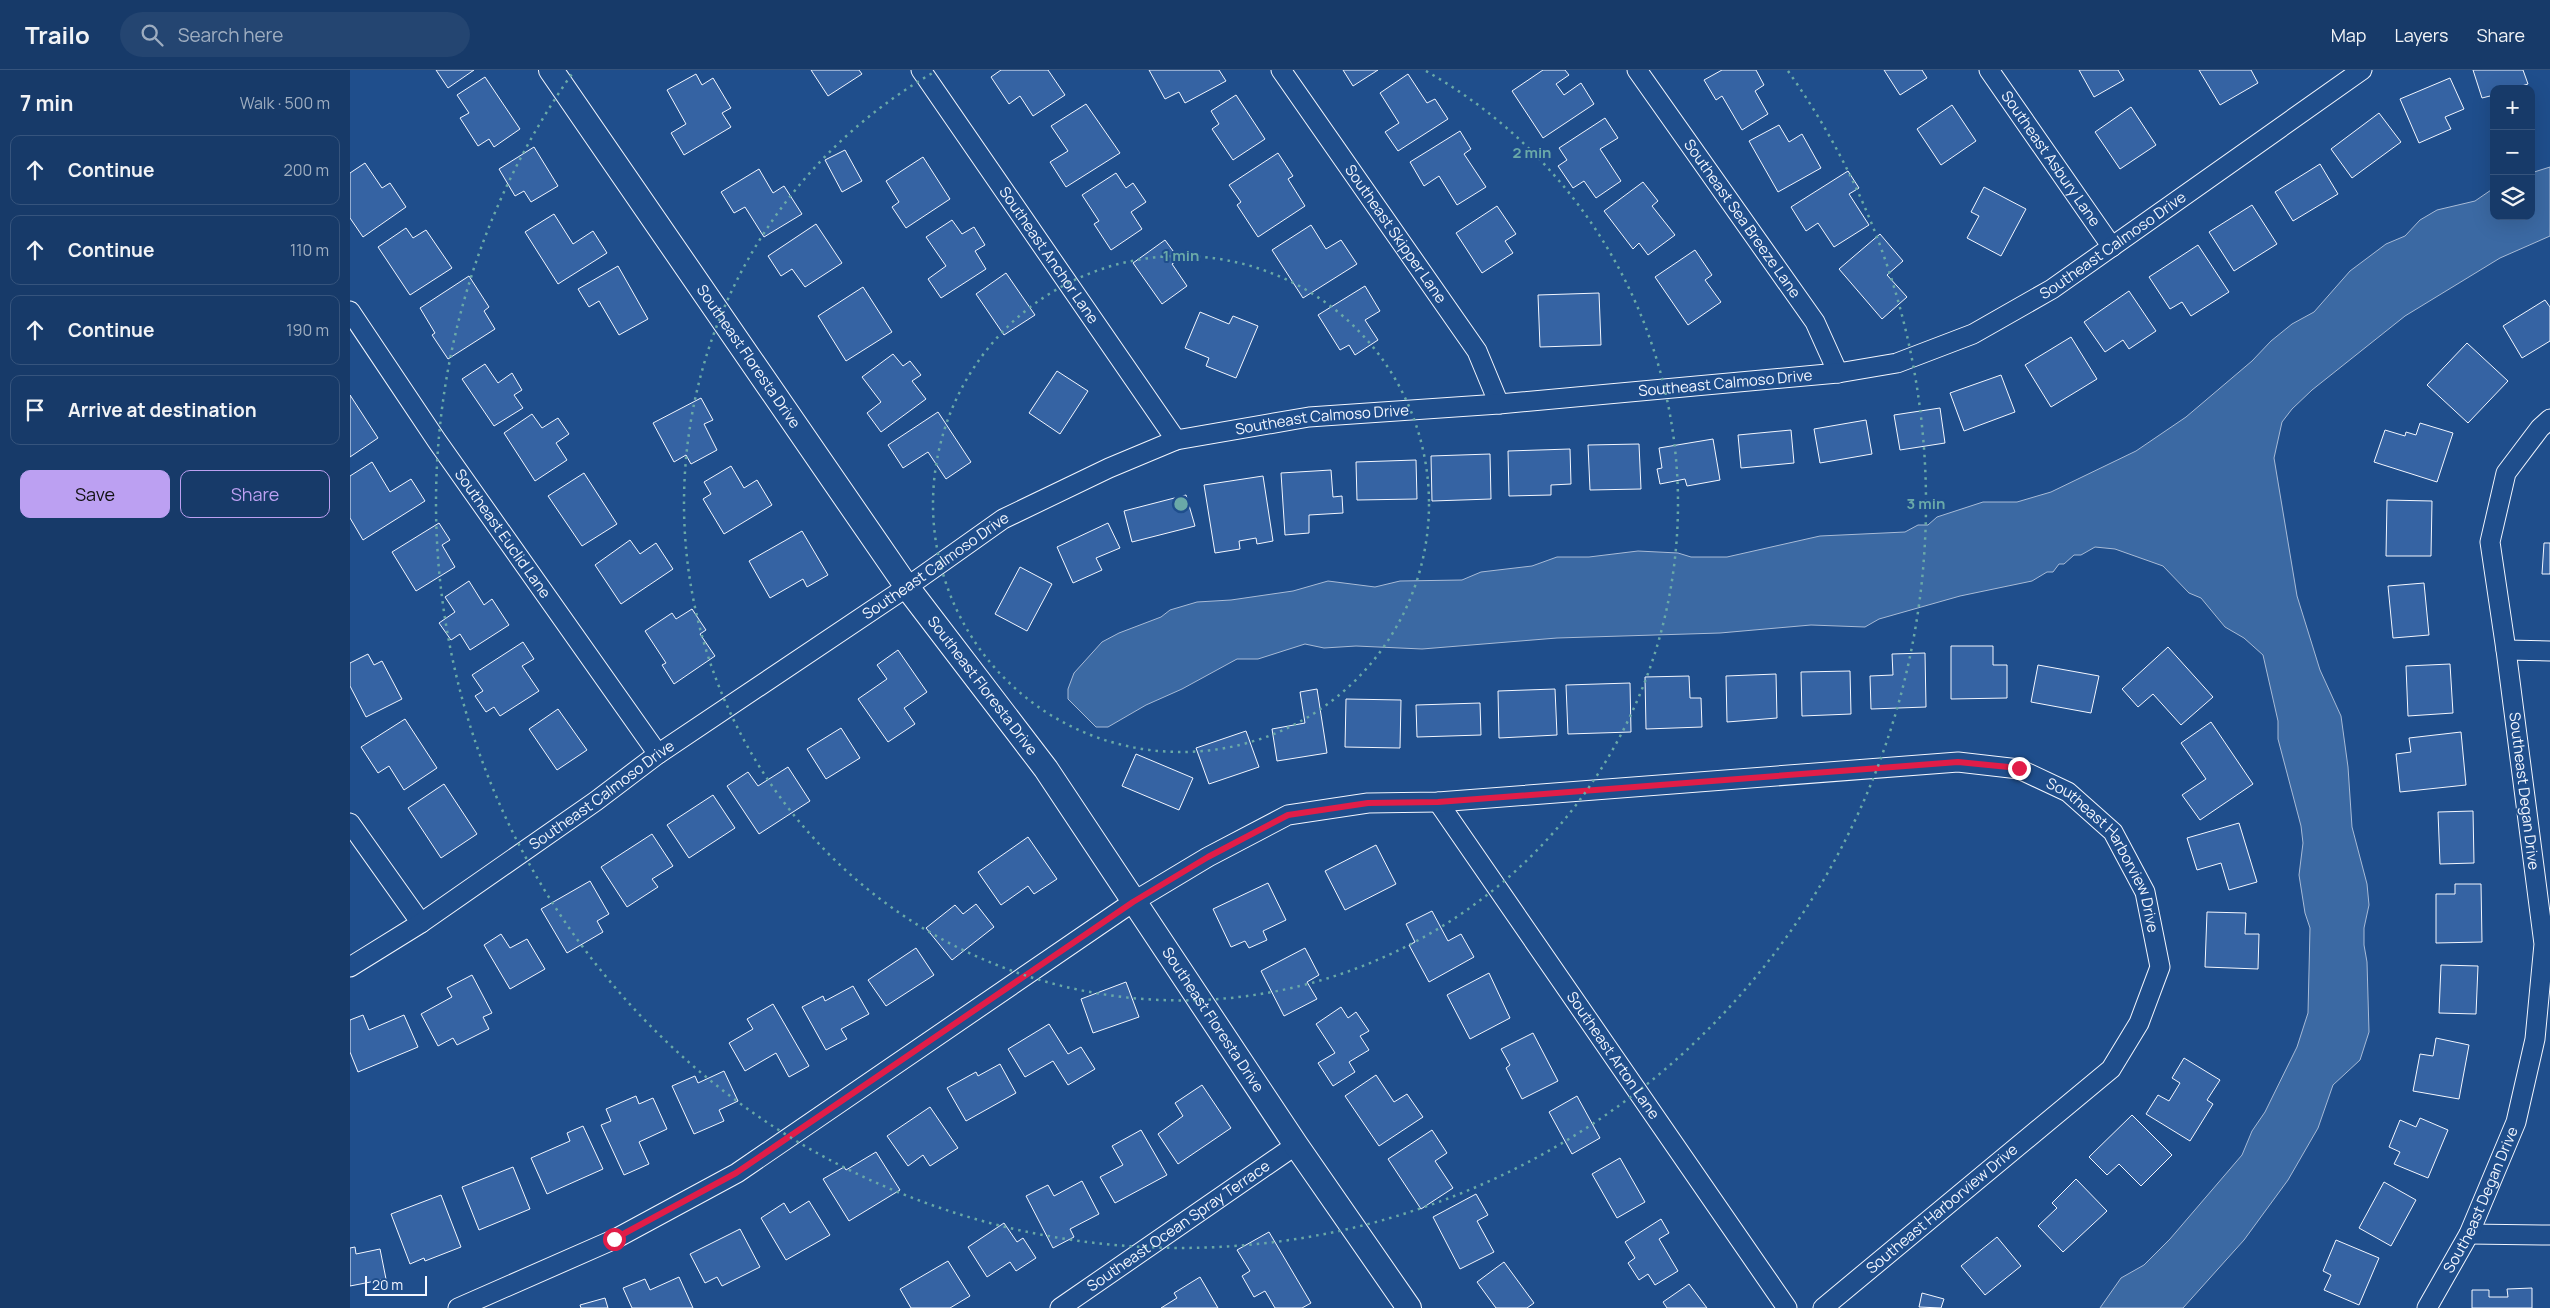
<!DOCTYPE html>
<meta charset="utf-8">
<style>
body{margin:0;font-family:Manrope,sans-serif;background:#244571;color:#f1f3f6}
.controls{position:absolute;right:15px;top:15px;display:grid;overflow:hidden;border-radius:10px;box-shadow:0 5px 20px #0002}
.controls button{width:45px;height:45px;display:grid;place-items:center;padding:0;border:0;border-bottom:1px solid #36547d;background:#173a69;color:#f1f3f6;font:25px sans-serif}
.scale{position:absolute;left:15px;bottom:12px;width:62px;box-sizing:border-box;padding-left:5px;border:2px solid #f2f6ff;border-top:0;font-size:14px;line-height:18px;white-space:nowrap;color:#f2f6ff;-webkit-text-stroke:4px #1f4e8c;paint-order:stroke}
.stop{position:absolute;width:15px;height:15px;margin:-11px;border:4px solid #e11d48;border-radius:50%;background:#fff}
.stop.end{background:#e11d48;border-color:#fff;box-shadow:0 1px 5px #0008}
.list{margin:0;padding:0;list-style:none}
h2{display:flex;justify-content:space-between;align-items:center;height:65px;margin:0;padding:0 20px;font-size:21px}
h2 small{font-size:16px;font-weight:400;color:#9eadc0}
.list li{display:grid;grid-template-columns:32px 1fr auto;gap:15px;align-items:center;box-sizing:border-box;height:70px;margin:0 10px 10px;padding:0 10px;border:1px solid #36547d;border-radius:10px}
.list b{display:block;font-size:19px;white-space:nowrap}
.list em{font-size:16px;font-style:normal;color:#9eadc0}
.actions{display:flex;gap:10px;padding:15px 20px}
.actions a{flex:1;padding:11px 0;border:1px solid #bca0f2;border-radius:10px;text-align:center;font-size:18px;color:#bca0f2}
.actions .main{background:#bca0f2;color:#111}
.icon{flex:none;width:28px;height:28px;fill:none;stroke:currentColor;stroke-width:2;stroke-linecap:round;stroke-linejoin:round}
.map{position:relative;flex:none;width:2200px;height:1238px;overflow:hidden}
header{display:flex;align-items:center;gap:30px;box-sizing:border-box;height:70px;padding:0 25px;background:#173a69;border-bottom:1px solid #36547d}
header strong{font-size:24px}
nav{display:flex;gap:28px;margin-inline-start:auto;font-size:18px}
.search{width:350px;height:45px;background:#244571;display:flex;align-items:center;gap:12px;box-sizing:border-box;padding:0 18px;border-radius:28px;color:#9eadc0;font-size:19px}
main{display:flex}
aside{flex:1;background:#173a69}
.map>svg:first-child{display:block}
</style>
<header>
<strong>Trailo</strong>
<div class="search"><svg class="icon" aria-label="search" viewBox="0 0 24 24"><circle cx="10" cy="10" r="6"/><path d="M15 15l6 6"/></svg>Search here</div>
<nav><a>Map</a><a>Layers</a><a>Share</a></nav>
</header>
<main>
<aside>
<h2>7 min<small>Walk · 500 m</small></h2>
<ul class="list">
<li><svg class="icon" aria-label="ahead" viewBox="0 0 24 24"><path d="M12 20V5M6 11l6-6 6 6"/></svg><div><b>Continue</b></div><em>200 m</em></li>
<li><svg class="icon" aria-label="ahead" viewBox="0 0 24 24"><path d="M12 20V5M6 11l6-6 6 6"/></svg><div><b>Continue</b></div><em>110 m</em></li>
<li><svg class="icon" aria-label="ahead" viewBox="0 0 24 24"><path d="M12 20V5M6 11l6-6 6 6"/></svg><div><b>Continue</b></div><em>190 m</em></li>
<li><svg class="icon" aria-label="arrive" viewBox="0 0 24 24"><path d="M6 21V4h12l-3 4 3 4H6"/></svg><div><b>Arrive at destination</b></div></li>
</ul>
<div class="actions"><a class="main">Save</a><a>Share</a></div>
</aside>
<div class="map">
<svg width="2200" height="1238" viewBox="0 0 2200 1238">
<rect width="100%" height="100%" fill="#1f4e8c"/>
<!-- water -->
<path fill="#3b69a3" stroke="#a8bbd7" d="M2200 97V166L2150 188 2055 246 1962 320 1942 339 1932 352 1924 388 1947 526 1970 600 1991 646 1998 697 2002 757 2017 814 2019 835 2014 858V875L2017 892 2019 962 2010 990 1983 1015 1968 1058 1938 1110 1894 1170 1833 1238H1750L1771 1208 1794 1195 1820 1169 1892 1085 1902 1061 1915 1042 1947 977 1958 943 1960 858 1955 843 1949 805 1953 773 1951 756 1928 669V651L1913 585 1894 568 1875 557 1851 528 1839 523 1813 496 1765 479 1745 477 1731 485H1724L1714 494H1709L1703 502H1697L1682 511 1610 526 1529 549 1515 557 1461 555 1370 563 1207 568 1072 579 1006 576 974 578 955 574 908 589H887L832 619 796 635 758 657H746L718 629V619L724 603 752 572 769 563 811 547 820 540 847 532 881 530 943 521 978 511 1025 517 1050 511 1112 510 1131 502 1182 496 1207 487H1239L1288 481 1328 483 1341 487H1377L1470 466 1555 462 1568 455H1578L1587 447 1633 432H1667L1701 422 1786 381 1836 347 1902 291 1921 271 1942 254 1964 242 2000 201 2036 174 2055 166 2070 150 2087 140 2125 131 2144 118V146H2181V103Z"/>
<!-- building -->
<path fill="#3563a3" stroke="#f2f6ff" d="M86 0H124L98 18Z
M461 0H509L512 4 478 26Z
M651 0H698L715 25 683 46 670 26 659 34 641 7Z
M799 0H869L876 11 835 33 829 22 815 29Z
M993 0H1028L1003 16Z
M1193 0H1215L1219 5 1206 14 1214 25 1231 13 1244 34 1193 68 1162 21Z
M1372 0H1406L1414 15 1405 21 1418 44 1392 60 1372 26 1366 30 1354 10Z
M1534 0H1572L1577 8 1550 25Z
M1729 0H1768L1774 10 1744 27Z
M1849 0H1901L1908 13 1870 35Z
M2123 0H2173L2178 14 2162 19H2144V25L2132 28Z
M346 4 352 15 363 8 381 38 372 43 381 57 334 85 321 63 336 54 317 20Z
M1058 4 1077 33 1085 29 1098 49 1048 81 1035 62 1049 53 1030 23Z
M135 7 170 59 144 77 139 69 128 76 110 48 119 43 107 25Z
M2100 8 2114 39 2095 47 2101 59 2069 73 2050 29Z
M886 25 915 69 883 90 862 59 869 54 861 41Z
M736 34 770 83 716 117 700 92 718 81 701 56Z
M1602 35 1626 71 1591 95 1567 59Z
M1781 37 1806 75 1770 99 1745 62Z
M2029 43 2051 72 2002 108 1981 79Z
M1255 48 1268 68 1250 79 1271 111 1246 128 1234 111 1223 118 1208 96 1217 90 1209 78Z
M1429 55 1439 72 1452 64 1471 98 1428 122 1399 71Z
M1110 61 1121 79 1114 84 1136 117 1107 135 1089 106 1074 116 1060 92Z
M184 77 208 116 181 132 174 121 165 126 149 99Z
M495 80 512 111 492 122 475 90Z
M928 83 943 106 938 109 955 136 908 167 887 135 891 132 879 115Z
M573 87 600 129 556 158 542 137 549 132 536 111Z
M15 93 32 118 40 113 56 137 13 167 0 148V103Z
M1970 94 1988 124 1943 151 1925 122Z
M409 99 423 123 434 116 452 144 414 167 395 137 384 143 371 122Z
M1498 101 1509 118 1499 124 1519 155 1484 177 1468 153 1456 161 1441 137Z
M766 103 776 118 783 113 796 132 781 142 792 159 761 180 744 154 749 151 732 125Z
M1293 112 1308 131 1302 136 1325 165 1298 185 1289 173 1283 179 1254 141Z
M1634 117 1676 139 1651 186 1617 168 1629 146 1621 142Z
M1902 135 1927 174 1884 201 1859 162Z
M1147 136 1166 164 1155 171 1163 183 1132 203 1106 163Z
M204 144 223 174 243 161 257 183 208 214 175 162Z
M602 150 612 164 624 157 635 175 625 181 636 199 591 228 578 209 596 196 576 167Z
M466 154 492 193 455 217 442 199 431 206 418 186Z
M961 155 976 179 991 170 1007 194 953 228 922 180Z
M56 158 63 168 76 160 102 198 60 225 28 177Z
M1530 164 1553 191 1537 205 1557 227 1532 249 1489 199Z
M815 170 829 189 822 194 837 216 812 234 783 193Z
M1848 175 1879 222 1841 246 1832 232 1820 239 1799 207Z
M1345 180 1362 205 1355 210 1371 232 1338 255 1305 207Z
M268 196 298 249 269 265 249 231 239 237 228 219Z
M656 203 685 245 654 265 626 224Z
M119 206 139 237 134 241 145 259 98 289 82 265 85 263 70 238Z
M1015 216 1030 241 1015 250 1028 270 1005 285 999 275 990 280 968 245Z
M513 217 542 262 496 291 468 246Z
M1779 221 1806 261 1779 279 1773 270 1755 282 1734 252Z
M1249 223 1251 275 1190 277 1188 225Z
M2195 230 2200 237V271L2172 288 2153 256Z
M850 242 879 254 883 246 908 256 886 308 856 296 859 288 835 278Z
M1721 267 1747 309 1701 337 1675 295Z
M2117 273 2158 311 2118 353 2077 315Z
M543 284 553 296 560 291 571 305 562 311 576 329 531 362 517 343 531 332 512 307Z
M135 294 148 313 162 303 172 320 164 325 173 338 144 356 112 309Z
M707 301 738 321 710 364 679 343Z
M1651 305 1665 342 1614 361 1600 323Z
M0 325 28 368 0 387Z
M351 328 363 350 354 354 367 380 341 394 336 385 324 392 303 353Z
M1590 338 1595 373 1550 380 1544 345Z
M588 342 621 392 596 409 578 382 553 398 538 375Z
M182 344 192 358 208 348 219 364 206 373 217 390 185 411 154 363Z
M1516 350 1522 384 1470 393 1464 359Z
M2070 353 2103 363 2087 412 2024 392 2035 360 2055 366 2056 362 2066 365Z
M1441 360 1444 393 1391 398 1388 365Z
M1363 369 1370 410 1337 416 1335 409 1310 414 1307 399 1312 398 1309 378Z
M1289 374 1291 419 1240 420 1238 375Z
M1220 379 1221 414 1201 415V425L1159 426 1158 381Z
M1140 384 1141 429 1082 431 1081 386Z
M1066 390 1067 429 1007 430 1006 392Z
M22 392 40 422 61 409 75 431 13 470 0 448V406Z
M381 396 394 418 407 410 422 435 374 464 353 429 361 424 354 412Z
M981 400 983 427 992 426 993 443 959 445V463L935 465 931 403Z
M234 403 267 454 232 476 198 426Z
M913 406 923 471 907 474 906 468 889 471 890 479 865 483 854 415Z
M836 425 845 456 782 472 774 441Z
M2037 430 2082 431 2081 486H2036Z
M89 453 100 470 92 475 105 497 66 521 42 482Z
M758 453 770 478 746 488 752 500 723 513 707 477Z
M452 461 478 505 457 517 453 509 420 528 399 491Z
M280 470 290 484 306 473 323 499 271 534 245 495Z
M2194 473H2200V504H2192Z
M670 497 702 514 677 561 645 544Z
M119 511 134 535 142 529 159 555 120 580 110 564 101 570 89 553 105 542 95 527Z
M2074 513 2079 565 2043 568 2038 516Z
M342 539 356 560 350 564 365 586 324 614 312 595 316 593 295 561 322 543 326 549Z
M173 572 184 589 172 596 189 621 150 646 144 637 136 642 125 626 133 621 122 605Z
M1601 576H1643V595H1657V628L1601 629Z
M1818 577 1863 627 1831 655 1803 624 1788 637 1772 619Z
M548 580 577 622 554 638 565 654 538 672 508 629 537 609 527 595Z
M1575 583 1576 637 1521 639 1520 606 1543 605 1542 584Z
M18 584 24 595 32 591 52 629 16 647 0 616V593Z
M2100 594 2103 643 2058 646 2056 596Z
M1688 595 1749 606 1741 643 1681 632Z
M1500 601 1501 644 1452 646 1451 602Z
M1426 604 1427 648 1377 652 1376 606Z
M1339 606 1340 628H1351L1352 657 1296 659 1295 607Z
M1280 613 1281 662 1218 664 1216 615Z
M967 619 977 683 927 691 922 659 955 653 950 622Z
M1205 619 1207 665 1149 668 1148 621Z
M996 629 1051 630 1050 678 995 677Z
M1130 633 1131 665 1067 667 1066 635Z
M208 639 237 680 207 700 179 659Z
M55 649 87 698 54 720 39 696 28 703 11 677Z
M1861 652 1903 714 1850 750 1832 725 1856 709 1831 673Z
M491 658 510 688 476 709 457 679Z
M896 661 909 697 859 714 846 678Z
M2111 662 2116 715 2050 722 2046 684 2061 682 2059 668Z
M786 684 843 708 829 740 772 716Z
M438 697 460 731 409 764 377 716 398 702 408 716Z
M94 714 127 764 91 788 58 738Z
M363 725 385 758 339 788 317 755Z
M2123 741 2124 793 2090 794 2088 742Z
M1889 753 1907 812 1879 820 1871 793 1847 800 1837 768Z
M302 764 323 796 302 809 308 817 277 837 251 797Z
M678 767 707 809 684 824 678 816 651 835 628 802Z
M1026 775 1046 814 995 840 975 801Z
M240 811 259 844 247 851 253 862 217 883 191 839Z
M918 813 936 850 913 861 917 870 899 878 895 871 881 877 863 839Z
M2105 814H2131L2132 872 2086 873V824H2105Z
M626 834 644 857 602 890 576 858 605 835 613 844Z
M1082 841 1098 871 1111 864 1124 887 1079 912 1059 875 1065 872 1056 854Z
M1857 842 1896 843 1895 864H1909L1908 899 1855 897Z
M151 864 160 878 177 869 195 899 160 919 134 875Z
M566 878 584 905 536 936 518 910Z
M955 878 969 905 957 912 967 929 934 946 911 901Z
M2091 895 2128 896 2126 944 2089 943Z
M1139 903 1160 948 1120 969 1097 925Z
M122 905 142 943 133 947 139 959 107 975 103 968 88 976 71 944 102 927 97 918Z
M776 912 789 947 743 963 731 929Z
M503 916 519 944 491 959 497 969 476 980 452 937 473 926 475 931Z
M423 934 459 996 439 1007 426 983 395 1001 379 973 403 959 397 949Z
M991 937 998 948 1006 942 1019 961 1010 966 1019 980 999 992 1005 1002 983 1016 968 993 985 983 966 954Z
M13 945 19 960 54 945 68 977 8 1002 0 982V950Z
M699 954 718 984 731 977 745 999 718 1015 703 991 675 1007 658 979Z
M1183 963 1208 1011 1172 1029 1156 998 1160 995 1151 979Z
M2086 968 2119 975 2109 1029 2063 1021 2070 984 2083 986Z
M1834 988 1870 1010 1857 1030 1863 1034 1840 1071 1796 1044 1808 1025 1819 1031 1830 1013 1822 1008Z
M650 994 666 1023 616 1051 597 1018 626 1002 628 1006Z
M374 1001 388 1031 369 1040 374 1051 344 1064 322 1016 345 1006 348 1013Z
M1026 1005 1044 1032 1057 1024 1073 1047 1029 1076 995 1026Z
M852 1015 881 1058 828 1094 808 1064 833 1046 825 1033Z
M286 1026 289 1034 303 1028 317 1059 289 1072 299 1094 274 1105 251 1055 261 1051 256 1039Z
M1227 1026 1250 1068 1222 1084 1199 1042Z
M580 1037 608 1078 580 1096 573 1085 558 1096 537 1066Z
M1782 1045 1822 1085 1791 1116 1769 1094 1757 1105 1739 1087Z
M2070 1048 2098 1060 2078 1108 2044 1094 2050 1082 2039 1077 2050 1050 2066 1057Z
M233 1056 253 1099 197 1124 181 1088 220 1071 217 1063Z
M791 1060 817 1105 765 1133 750 1107 773 1095 762 1076Z
M1082 1060 1097 1083 1085 1091 1103 1118 1071 1139 1038 1089Z
M526 1082 550 1120 499 1151 473 1109 494 1097 496 1100Z
M1270 1088 1295 1132 1267 1148 1242 1104Z
M163 1097 180 1139 129 1160 112 1117Z
M1726 1109 1757 1141 1713 1182 1688 1156 1707 1138 1702 1133Z
M732 1111 749 1144 720 1159 724 1167 703 1178 676 1126 698 1115 704 1126Z
M2034 1112 2066 1130 2041 1176 2009 1158Z
M1126 1124 1138 1145 1127 1151 1144 1182 1110 1199 1083 1147Z
M91 1125 111 1177 75 1191 74 1188 60 1194 41 1144Z
M459 1131 480 1165 436 1190 411 1148 434 1133 440 1143Z
M1311 1149 1319 1163 1309 1169 1328 1201 1305 1215 1298 1204 1289 1210 1278 1193 1285 1188 1275 1172Z
M654 1153 667 1172 673 1168 686 1188 666 1201 660 1192 637 1207 618 1177Z
M390 1159 410 1197 372 1216 367 1207 355 1213 340 1184Z
M919 1162 961 1233 952 1238H925L915 1221 904 1227 892 1206 900 1201 887 1180Z
M1647 1167 1671 1196 1635 1225 1611 1196Z
M1986 1170 2029 1188 2009 1235 1974 1220 1981 1205 1973 1201Z
M5 1177 6 1184 30 1179 36 1209 0 1216V1178Z
M598 1191 620 1226 600 1238H561L550 1219Z
M1154 1192 1184 1233 1177 1238H1146L1127 1212Z
M329 1207 343 1238H282L273 1218 295 1209 300 1220Z
M850 1207 868 1238H811L827 1228 824 1223Z
M1339 1214 1357 1238H1317L1313 1232Z
M2182 1218V1238H2122V1220H2139V1227H2158L2157 1219Z
M1572 1223 1594 1229 1591 1238 1569 1237Z
M255 1228 258 1238H231L230 1235Z"/>
<g fill="none" stroke-linecap="round" stroke-linejoin="round">
<defs>
<g id="minor">
<path id="s1" d="M571 0 826 370"/>
<path id="s2" d="M931 0 1127 281 1149 334"/>
<path id="s3" d="M1287 0 1465 252 1488 303"/>
<path id="s4" d="M1639 0 1762 177"/>
<path id="s5" d="M0 241 87 371 308 684"/>
<path d="M2156 580 2200 581"/>
<path id="s6" d="M1088 732 1437 1238"/>
<path d="M0 753 71 853"/>
<path id="s7" d="M0 897 71 853 246 731 308 684 557 517 653 449 759 398 826 370 959 347 1149 334 1488 303 1547 293 1623 264 1702 219 2012 0"/>
<path d="M2119 1164 2200 1165"/>
<path id="s8" d="M108 1238 265 1169 387 1103 783 832 858 787 938 745 1018 733 1088 732 1608 692 1669 699 1718 722 1763 762 1795 822 1810 897 1789 953 1761 999 1473 1238"/>
<path id="s9" d="M710 1238 946 1075"/>
<path id="s10" d="M2077 1238 2119 1164 2166 1052 2185 969 2194 874 2156 580 2140 472 2156 403 2190 358 2200 349"/>
</g>
<g id="tertiary">
<path id="s11" d="M201 0 557 517 696 699 946 1075 1059 1238"/>
</g>
</defs>
<!-- minor casing -->
<use href="#minor" stroke="#f2f6ff" stroke-width="21"/>
<!-- tertiary casing -->
<use href="#tertiary" stroke="#f2f6ff" stroke-width="26"/>
<!-- minor -->
<use href="#minor" stroke="#1f4e8c" stroke-width="19"/>
<!-- tertiary -->
<use href="#tertiary" stroke="#1f4e8c" stroke-width="24"/>
</g>
<g fill="none" stroke-linecap="round" stroke-linejoin="round">
<!-- route -->
<path stroke="#e11d48" stroke-width="6" d="M264 1169 386 1103 783 832 858 787 938 745 1018 733 1088 732 1608 692 1669 698"/>
</g>
<!-- distance rings -->
<g fill="none" stroke="#6aa9a8" stroke-width="2.5" stroke-dasharray="2.5 5">
<circle cx="831" cy="434" r="248"/>
<path d="M1076 1A497 497 0 1 1 586 1"/>
<path d="M1438 1A745 745 0 1 1 224 1"/>
</g>
<g text-anchor="middle" stroke-width="4" stroke-linejoin="round" paint-order="stroke">
<!-- street labels -->
<g font-size="15" fill="#f2f6ff" stroke="#1f4e8c">
<text dy="5" stroke="none"><textPath href="#s4" startOffset="108">Southeast Asbury Lane</textPath></text>
<text dy="5" stroke="none"><textPath href="#s3" startOffset="182">Southeast Sea Breeze Lane</textPath></text>
<text dy="5" stroke="none"><textPath href="#s2" startOffset="200">Southeast Skipper Lane</textPath></text>
<text dy="5" stroke="none"><textPath href="#s7" startOffset="1955">Southeast Calmoso Drive</textPath></text>
<text dy="5" stroke="none"><textPath href="#s1" startOffset="225">Southeast Anchor Lane</textPath></text>
<text dy="5" stroke="none"><textPath href="#s11" startOffset="348">Southeast Floresta Drive</textPath></text>
<text dy="5" stroke="none"><textPath href="#s7" startOffset="1535">Southeast Calmoso Drive</textPath></text>
<text dy="5" stroke="none"><textPath href="#s7" startOffset="1130">Southeast Calmoso Drive</textPath></text>
<text dy="5" stroke="none"><textPath href="#s5" startOffset="270">Southeast Euclid Lane</textPath></text>
<text dy="5" stroke="none"><textPath href="#s7" startOffset="710">Southeast Calmoso Drive</textPath></text>
<text dy="5" stroke="none"><textPath href="#s11" startOffset="752">Southeast Floresta Drive</textPath></text>
<text transform="translate(2174 721) rotate(83)" y="5">Southeast Degan Drive</text>
<text dy="5" stroke="none"><textPath href="#s7" startOffset="305">Southeast Calmoso Drive</textPath></text>
<text dy="5" stroke="none"><textPath href="#s8" startOffset="1829">Southeast Harborview Drive</textPath></text>
<text dy="5" stroke="none"><textPath href="#s11" startOffset="1158">Southeast Floresta Drive</textPath></text>
<text dy="5" stroke="none"><textPath href="#s6" startOffset="308">Southeast Arton Lane</textPath></text>
<text dy="5" stroke="none"><textPath href="#s10" startOffset="121">Southeast Degan Drive</textPath></text>
<text transform="translate(1592 1139) rotate(-40)" y="5">Southeast Harborview Drive</text>
<text dy="5" stroke="none"><textPath href="#s9" startOffset="144">Southeast Ocean Spray Terrace</textPath></text>
</g>
</g>
<circle cx="831" cy="434" r="8" fill="#6aa9a8" stroke="#1f4e8c" stroke-width="2.5"/>
<g font-size="15" text-anchor="middle" font-weight="bold" fill="#6aa9a8" stroke="#1f4e8c" stroke-width="4" stroke-linejoin="round" paint-order="stroke">
<text x="1182" y="88">2 min</text>
<text x="831" y="191">1 min</text>
<text x="1576" y="439">3 min</text>
</g>
</svg>
<div class="controls">
<button>+</button>
<button>−</button>
<button><svg class="icon" aria-label="layers" viewBox="0 0 24 24"><path d="M12 4l9 5-9 5-9-5zM3 14l9 5 9-5"/></svg></button>
</div>
<div class="scale">20 m</div>
<div class="stop" style="left:264px;top:1169px"></div>
<div class="stop end" style="left:1669px;top:698px"></div>
</div>
</main>
